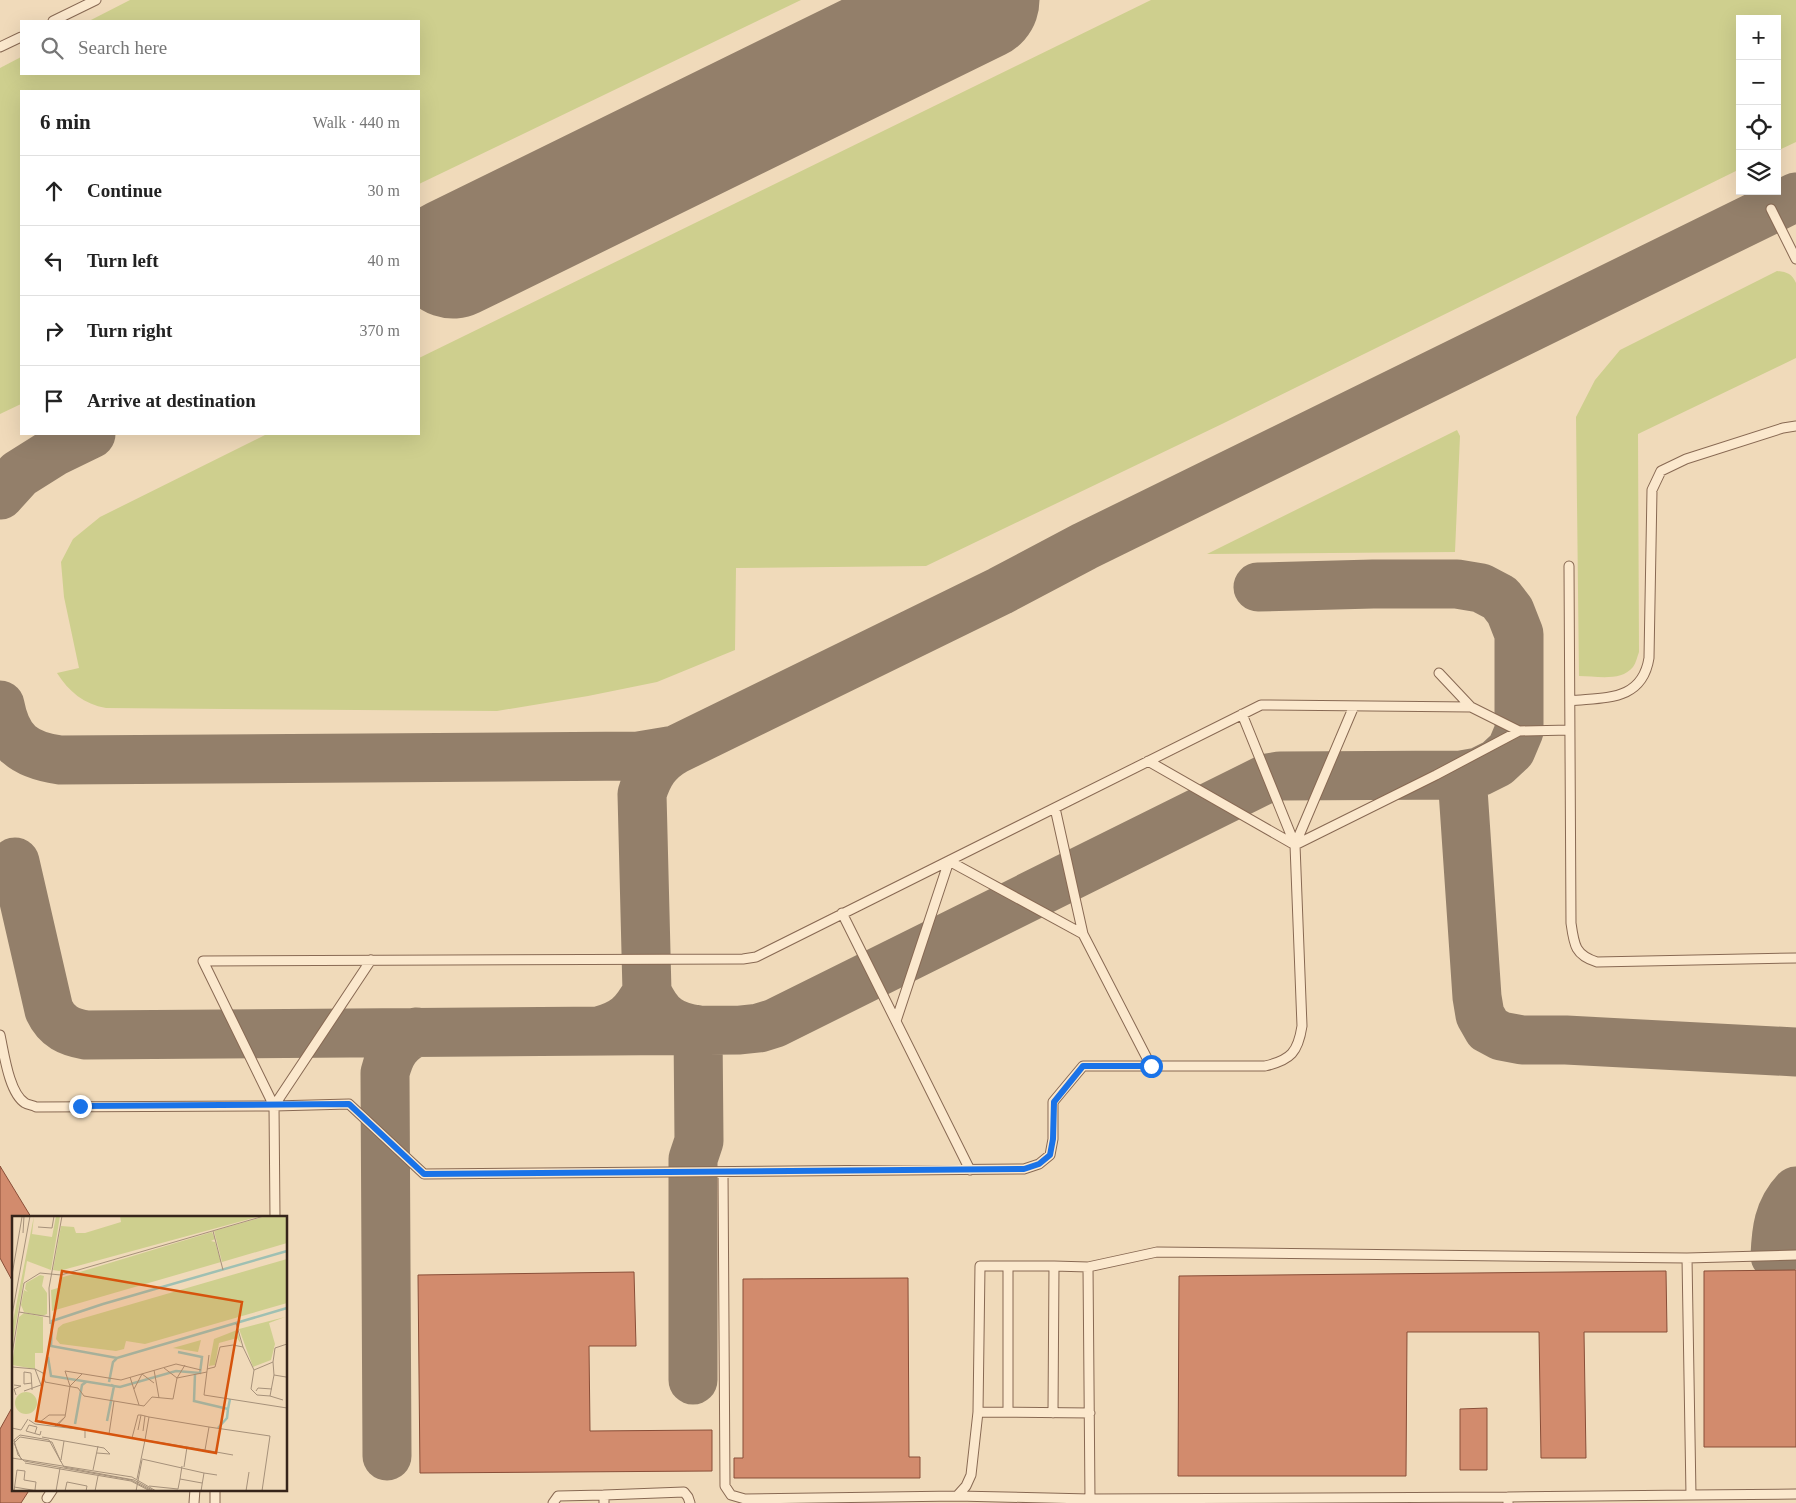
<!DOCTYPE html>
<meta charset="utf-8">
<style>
body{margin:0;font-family:"Times New Roman",serif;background:#f2f2f2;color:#222}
.controls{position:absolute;right:15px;top:15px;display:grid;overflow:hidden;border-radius:0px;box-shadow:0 5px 20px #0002}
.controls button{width:45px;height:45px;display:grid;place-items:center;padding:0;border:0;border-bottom:1px solid #e0e0e0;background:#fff;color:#222;font:25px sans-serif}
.stop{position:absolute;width:15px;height:15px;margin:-11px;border:4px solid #1a73e8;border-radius:50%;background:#fff}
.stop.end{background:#1a73e8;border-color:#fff;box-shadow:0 1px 5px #0008}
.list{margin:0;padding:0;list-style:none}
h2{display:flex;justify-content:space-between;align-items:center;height:65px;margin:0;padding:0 20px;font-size:21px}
h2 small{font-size:16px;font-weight:400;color:#767676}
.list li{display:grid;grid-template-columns:32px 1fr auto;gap:15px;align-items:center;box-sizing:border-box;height:70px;padding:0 20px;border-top:1px solid #e0e0e0}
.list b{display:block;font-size:19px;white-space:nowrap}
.list em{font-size:16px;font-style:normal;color:#767676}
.icon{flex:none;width:28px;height:28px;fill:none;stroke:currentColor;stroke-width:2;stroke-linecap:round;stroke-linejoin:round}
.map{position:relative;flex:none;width:1796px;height:1503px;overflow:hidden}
.search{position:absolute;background:#fff;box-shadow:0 5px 20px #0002;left:20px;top:20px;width:400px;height:55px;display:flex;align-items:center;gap:12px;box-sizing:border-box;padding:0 18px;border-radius:0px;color:#767676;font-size:19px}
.panel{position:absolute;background:#fff;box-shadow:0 5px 20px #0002;left:20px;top:90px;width:400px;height:345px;border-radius:0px}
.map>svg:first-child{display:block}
</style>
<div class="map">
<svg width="1796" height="1503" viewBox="0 0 1796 1503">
<rect width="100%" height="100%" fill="#f0daba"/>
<!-- green -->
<path fill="#cecf8e" d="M130 0H801L419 184V91H21V404L0 414V68L21 57V74H419V21H89Z
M1151 0H1796V142L1777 151V19H1740V169L1224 423 926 566 736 568 735 650 657 682 588 696 497 711 106 708C84 704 69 692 57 673L79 668 64 597 61 562 73 539 100 517 267 434H419V358Z
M1777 271C1787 272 1792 274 1796 283V358L1638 434 1639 652C1637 657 1636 663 1633 667 1621 682 1596 676 1579 676L1576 417 1595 380 1620 350Z
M1457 430 1460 436 1455 552 1207 554Z"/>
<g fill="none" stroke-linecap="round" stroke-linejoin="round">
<!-- taxiway -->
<path stroke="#937f6a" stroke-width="49" d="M419 274 453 258
M0 495 19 474 54 452 91 434
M0 705C7 742 24 755 60 760L639 756 675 750 1000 591 1085 546 1796 197
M1462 775 1477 997 1480 1015 1488 1029 1501 1036 1522 1040H1566L1796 1052
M15 862 49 1010C57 1027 69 1032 86 1035L740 1030 759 1028 775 1023 1268 778 1280 776 1462 775 1479 772 1497 763 1511 750 1519 731V634L1510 611 1500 598 1481 588 1457 584H1373L1258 587
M647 992 642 794C648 774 657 760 675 750
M599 1031C625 1024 634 1015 647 992 659 1017 670 1026 698 1030L699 1141 693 1159V1380
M1775 1256C1776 1231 1778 1210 1796 1191
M387 1456 385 1073C390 1053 397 1041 416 1032"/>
<!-- runway -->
<path stroke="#937f6a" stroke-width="121" d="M453 258 979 0"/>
</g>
<!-- building -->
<path fill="#d28b6d" stroke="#894e38" d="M0 1166 31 1217H14V1284L0 1258Z
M1796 1270V1447H1704V1271Z
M1666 1271 1667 1332H1584L1586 1458H1541L1539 1332H1407L1406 1476H1178L1179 1276Z
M634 1272 636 1346H589L590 1431 712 1430V1471L420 1473 418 1275Z
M908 1278 909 1457H920V1478H734V1458H743V1279Z
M14 1404V1489H30L21 1503H0V1429Z
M1487 1408V1470H1460V1409Z"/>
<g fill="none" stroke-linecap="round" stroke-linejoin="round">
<defs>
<path id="service" d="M53 21 96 0
M0 47 21 37
M1771 209 1796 259
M1569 566 1571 923C1574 945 1575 955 1597 962L1796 958
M1439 673 1471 707
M1570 701C1604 697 1642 702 1649 658L1652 490 1661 471 1686 459 1783 428 1796 426
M1242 714 1295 845
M1148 761 1295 845
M1055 808 1083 934 1151 1066
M1295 845 1354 706
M842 913 970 1170
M896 1021 949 861 1083 934
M0 1035C4 1053 9 1093 25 1103 28 1105 33 1105 36 1107L274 1106 349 1104 424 1174 1024 1169 1039 1164 1050 1155 1053 1139V1102L1083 1066H1265C1291 1060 1298 1052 1302 1026L1295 845 1436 775 1519 731 1570 730
M274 1106 371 960
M723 1172 725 1486 731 1495 745 1499 957 1496 1090 1499V1503
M275 1217 274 1106 203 961 743 959 756 957 1261 705 1471 707 1519 731
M1687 1258 1796 1255
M1088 1267 1157 1252 1687 1258 1691 1495 1508 1497V1503
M978 1412 1090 1413
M1008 1412V1266H1054
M1053 1413 1054 1266 1088 1267 1090 1499 1508 1497
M215 1489V1503
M1691 1495 1796 1494
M957 1496 966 1486 971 1475 978 1412 980 1266H1008
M47 1498 53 1489
M194 1503 195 1489
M553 1503 558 1496 604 1495
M604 1503V1495L684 1492 688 1497 690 1503"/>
</defs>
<!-- service casing -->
<use href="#service" stroke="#886953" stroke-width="11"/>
<!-- service -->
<use href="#service" stroke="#fbe8cd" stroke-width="9"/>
</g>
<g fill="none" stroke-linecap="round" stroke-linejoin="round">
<!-- route -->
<path stroke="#1a73e8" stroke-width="6" d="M80 1106 349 1104 424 1174 1024 1169 1039 1164 1050 1155 1053 1139 1054 1102 1083 1066H1151"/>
</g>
<!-- overview -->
<g transform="translate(12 1216)">
<rect width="275" height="275" fill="#f0daba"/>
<path d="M22 0 20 18 40 21 44 0H48L39 54 15 45 0 130V110ZM108 0H249L47 55 41 54 49 10 62 11 64 17H73L109 6ZM254 0H275V27L210 46 202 15ZM200 16 203 23 199 25 203 26 209 46 40 95 39 74 46 72 48 62ZM275 43V87L133 128 114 125 112 133 104 135 48 128 44 123 46 112 51 108ZM28 59 32 60 30 70 35 77V98L30 100 12 96 9 89 12 74 16 76 13 73 14 67ZM12 97 31 101V137H23V153L0 149 7 101ZM273 101 257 107 263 128 259 144 241 151 227 113ZM225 114 229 128 225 122 207 127 203 149 197 150 202 123ZM189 124 186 136 161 132ZM3 187a11 11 0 1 1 22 0a11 11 0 1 1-22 0Z" fill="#cecf8e"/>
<path fill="none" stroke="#9fc0b3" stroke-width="2.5" d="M91 88 40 105 39 130 105 142 275 92M91 88 275 35M36 141 39 160 108 171 164 155 188 157 190 141 166 136M183 158 182 185 216 193 218 183M97 166 101 146 105 142M95 205 102 170 99 169M63 208 70 169 74 166M206 212 215 202 216 193"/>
<path fill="none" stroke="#a6917a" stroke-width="1" d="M26 11 40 12 42 0M201 15 211 54M11 17 12 0M0 59 10 1M7 96 12 67 28 57 49 59 252 0M0 99 18 0M224 107 231 131M38 108 37 72 50 0M0 138 7 96 38 101M197 139 192 179 275 192M0 151 23 153M152 152 165 162M195 153 203 151 208 131 221 129 231 131 242 154 261 146M142 154 147 182M242 154 239 173 245 179 258 180M262 159 258 180 271 184M118 161 127 189M274 161 262 159 261 146 263 132 275 128M165 162 173 149M20 167 12 168V156L19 157 20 172V174M2 169 9 170 2 173 4 179M58 170 70 158M122 173 130 158 142 167M12 175 29 169 23 153 31 157 33 166 66 172 72 180 132 190 140 181 161 183 165 162 195 156M244 175 246 172 260 173M102 185 97 218 133 224 125 263M53 201 58 170 53 155 109 164 164 148 189 154M137 201 197 211 193 234 175 231 172 251M17 204 23 208 73 214V222M28 206 37 199H53M43 210 53 201 45 210M197 211 258 220 250 275M0 212 9 214 16 203M126 214 129 199 133 200M131 215 133 200 137 201 133 224 175 231M23 217 25 211 17 209 14 215 28 219 29 215M30 221 92 232 98 238 85 237M120 222 126 199H129M193 234 221 239M0 242 120 261 144 275M9 243 2 227 8 221 40 226 49 246M130 243 192 257M49 244 52 225M13 247 119 265 138 275M170 250 168 263 190 267M81 254 86 230M137 270 166 273 168 263M2 271 26 275M2 275 5 254 13 255 12 264 24 266 23 274M44 275 48 252M53 275 55 266 75 270 74 275M83 275 86 260M124 275 130 244M140 275 119 264 12 245 6 239 2 224 8 219 37 224 52 251 122 264 142 275M189 275 192 257 205 259M234 275 237 256"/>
<path fill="#d6540d" fill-opacity="0.15" stroke="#d6540d" stroke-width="2.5" d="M50 55 230 86 204 237 24 205Z"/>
<rect width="275" height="275" fill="none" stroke="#36241a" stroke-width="2.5"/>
</g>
</svg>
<div class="controls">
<button>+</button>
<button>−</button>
<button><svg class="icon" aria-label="locate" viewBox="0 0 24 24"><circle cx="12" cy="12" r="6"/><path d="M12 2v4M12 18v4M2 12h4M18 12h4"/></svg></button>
<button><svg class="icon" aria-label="layers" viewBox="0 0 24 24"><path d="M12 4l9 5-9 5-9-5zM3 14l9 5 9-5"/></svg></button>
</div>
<div class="stop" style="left:1151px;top:1066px"></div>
<div class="stop end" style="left:80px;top:1106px"></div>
<div class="search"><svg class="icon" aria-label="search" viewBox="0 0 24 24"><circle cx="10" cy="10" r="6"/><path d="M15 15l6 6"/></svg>Search here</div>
<section class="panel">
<h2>6 min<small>Walk · 440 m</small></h2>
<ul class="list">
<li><svg class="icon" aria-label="ahead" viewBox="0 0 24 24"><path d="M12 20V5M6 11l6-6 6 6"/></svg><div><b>Continue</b></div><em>30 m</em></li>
<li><svg class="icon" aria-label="left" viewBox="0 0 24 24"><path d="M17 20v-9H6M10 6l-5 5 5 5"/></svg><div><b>Turn left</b></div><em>40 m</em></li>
<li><svg class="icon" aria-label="right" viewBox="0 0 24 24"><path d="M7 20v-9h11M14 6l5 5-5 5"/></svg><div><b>Turn right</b></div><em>370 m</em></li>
<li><svg class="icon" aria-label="arrive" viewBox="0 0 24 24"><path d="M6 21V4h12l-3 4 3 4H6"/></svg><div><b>Arrive at destination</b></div></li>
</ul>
</section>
</div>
